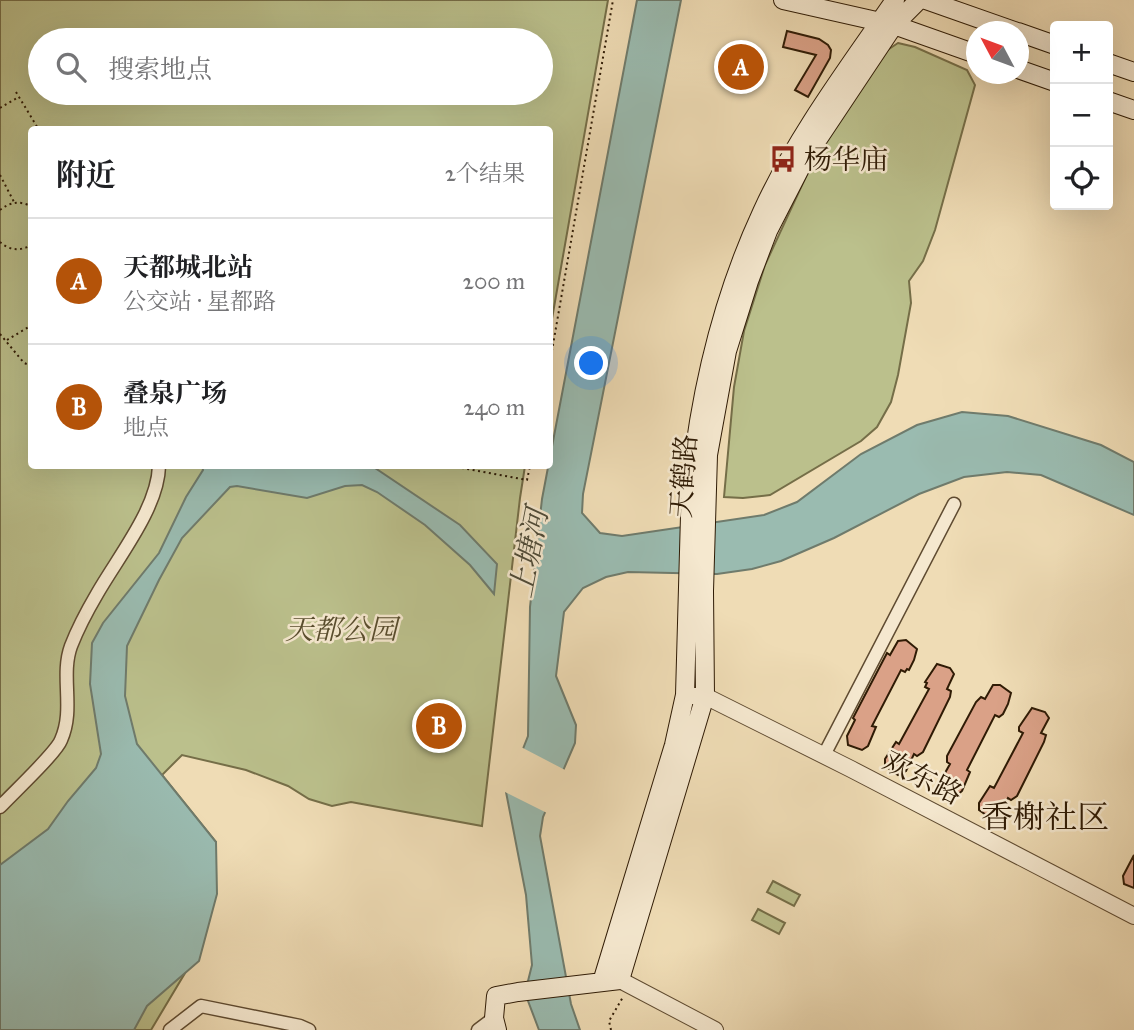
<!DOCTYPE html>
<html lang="zh">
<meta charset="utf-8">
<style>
body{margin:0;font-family:"IM FELL Great Primer","Noto Serif SC",serif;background:#f2f2f2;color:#202124}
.controls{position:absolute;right:21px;top:21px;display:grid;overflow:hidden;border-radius:7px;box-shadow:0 7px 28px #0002}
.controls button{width:63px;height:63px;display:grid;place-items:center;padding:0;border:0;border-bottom:2px solid #e0e0e0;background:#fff;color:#202124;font:35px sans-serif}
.compass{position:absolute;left:966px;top:21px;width:63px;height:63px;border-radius:50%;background:#fff;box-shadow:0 7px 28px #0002;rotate:311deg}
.you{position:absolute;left:592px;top:364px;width:24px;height:24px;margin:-18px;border:5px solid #fff;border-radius:50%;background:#1a73e8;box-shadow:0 0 0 10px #1a73e833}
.badge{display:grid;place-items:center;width:46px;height:46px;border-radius:50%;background:#b45309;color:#fff;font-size:23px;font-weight:700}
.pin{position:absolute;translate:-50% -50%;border:4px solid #fff;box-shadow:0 2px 7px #0006}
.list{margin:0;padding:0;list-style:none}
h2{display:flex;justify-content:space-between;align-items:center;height:91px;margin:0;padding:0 28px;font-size:30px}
h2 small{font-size:23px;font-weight:400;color:#757577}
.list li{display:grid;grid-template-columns:46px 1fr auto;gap:21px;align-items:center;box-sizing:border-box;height:126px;padding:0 28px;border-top:2px solid #e0e0e0}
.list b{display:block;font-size:26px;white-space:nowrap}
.list p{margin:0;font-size:23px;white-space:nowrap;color:#757577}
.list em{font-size:23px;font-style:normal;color:#757577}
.icon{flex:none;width:38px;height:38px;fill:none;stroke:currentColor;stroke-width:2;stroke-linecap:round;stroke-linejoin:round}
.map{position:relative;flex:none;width:1134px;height:1030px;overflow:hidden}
.search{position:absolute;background:#fff;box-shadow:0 7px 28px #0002;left:28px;top:28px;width:525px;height:77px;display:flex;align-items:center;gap:18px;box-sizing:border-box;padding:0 24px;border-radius:38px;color:#757577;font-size:26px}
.panel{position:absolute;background:#fff;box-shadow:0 7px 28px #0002;left:28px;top:126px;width:525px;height:343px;border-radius:7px}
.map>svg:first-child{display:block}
</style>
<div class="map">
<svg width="1134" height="1030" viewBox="0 0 1134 1030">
<rect width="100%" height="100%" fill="#efdcb5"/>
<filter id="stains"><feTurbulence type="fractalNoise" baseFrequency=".00286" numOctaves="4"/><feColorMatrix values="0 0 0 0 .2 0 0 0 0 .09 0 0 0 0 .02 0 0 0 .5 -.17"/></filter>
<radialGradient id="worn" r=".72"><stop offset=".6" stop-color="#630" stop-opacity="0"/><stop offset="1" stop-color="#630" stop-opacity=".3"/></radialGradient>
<!-- green -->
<path fill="#bbc08c" stroke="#756e48" stroke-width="2" fill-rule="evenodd" d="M0 0H608L550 330V130H32V466H525L520 498 482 826 351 802 332 806 309 799 288 786 246 770 182 755 162 775 216 842 185 973 151 1030H0ZM40 40H541V93H40Z
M898 43 915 47 967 70 975 85 935 230 923 261 909 281 911 303 898 375 891 402 877 427 861 441 770 495 743 498 724 497 734 387 744 331 765 265 816 155 883 53Z
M773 881 800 895 794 906 767 892Z
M758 909 785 923 779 934 752 920Z"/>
<!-- water -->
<path fill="#9abbb0" stroke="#6f7b6c" stroke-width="2" d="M637 0H681L583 494 582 513 600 533 622 536 764 515 797 502 861 454 917 425 962 412 1008 416 1101 445 1134 462V515L1041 475 1007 472 964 477 919 494 834 538 781 561 752 569 717 574 628 572 606 577 583 588 564 612 556 676 576 725 575 743 543 817 540 836 571 1004 580 1030H539L525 993 532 965 526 895 506 792 528 736 530 607 542 499Z
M202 466H372L460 525 497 564 494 594 470 565 425 525 377 492 362 485 345 486 307 498 237 486 230 487 182 538 159 580 127 646 125 696 137 744 216 842 217 894 199 961 147 1006 134 1030H0V865L48 829 68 801 96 768 101 754 90 684 92 643 103 623 159 553 186 497 203 470Z"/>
<!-- pier -->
<path fill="#efdcb5" d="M521 747 567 771 547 813 503 791Z"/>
<!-- building -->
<path fill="#daa187" stroke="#2f1b05" stroke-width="2" d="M787 31 819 39 828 45 831 50 830 58 808 97 795 90 816 55 783 47Z
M906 640 917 649 914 660 909 670 907 669 905 672 901 670 872 726 876 727 868 746 862 750 848 745 847 736 855 720 853 718 887 653 890 655 898 641Z
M937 664 950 668 954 674 947 689 951 691 950 697 923 752 917 756 914 754 906 771 898 775 885 766V759L896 742 899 744 929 689 925 687 927 683 925 682Z
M993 685H1000L1011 693 1008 704 1003 714 999 717 995 715 967 770 970 772 962 791 957 795 942 789 941 780 950 764 947 762V756L976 702 981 697 985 699Z
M1032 708 1045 712 1049 718 1041 733 1046 735 1044 742 1017 796 1011 800 1008 798 1000 815 992 819 979 810V803L990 786 994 788 1023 733 1019 731V727Z
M1134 855V888L1124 884 1123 876Z"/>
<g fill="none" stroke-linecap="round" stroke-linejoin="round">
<defs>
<path id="minor" d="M824 755 954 504
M0 807C13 793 56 753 61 740 75 709 60 676 71 646 78 628 87 611 97 594 118 557 158 508 159 466
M170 1030 201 1006 300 1026 309 1030
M478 1030 494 1018"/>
<path id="tertiary" d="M692 696H705L851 769 1134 916
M620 980 715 1030"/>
<path id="secondary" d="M783 0 894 25 976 54
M926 0 1017 32
M1018 32 1055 45
M1108 63 1134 72
M1018 69 1055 82
M1108 101 1134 110
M602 982 674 745 685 695 691 480C701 388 723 296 762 212 796 137 848 68 895 0
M497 1030 494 1018 496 996 518 992 620 980 705 696 704 591 708 455 727 351 749 281 768 231 806 157 894 25 919 0"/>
</defs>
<!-- minor casing -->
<use href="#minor" stroke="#5f4b31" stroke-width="15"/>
<!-- tertiary casing -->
<use href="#tertiary" stroke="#5f4b31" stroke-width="18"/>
<!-- secondary casing -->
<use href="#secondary" stroke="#2f1b05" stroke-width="20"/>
<!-- path -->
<path stroke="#2f1b05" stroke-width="2" stroke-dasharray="2 3.5" stroke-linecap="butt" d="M16 92 39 130
M0 108 17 98
M0 175 14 202
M0 210C10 202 20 200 32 207
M0 242C10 251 20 251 32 245
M0 334 24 363 32 366
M7 340 32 325
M550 362 613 0
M451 466 527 480 530 466
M611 1030 609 1021 623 997"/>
<!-- minor -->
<use href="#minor" stroke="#f5e8cf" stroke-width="12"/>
<!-- tertiary -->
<use href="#tertiary" stroke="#f5e8cf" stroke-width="16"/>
<!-- secondary -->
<use href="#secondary" stroke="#f5e8cf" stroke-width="18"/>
</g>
<!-- icons -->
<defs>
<symbol id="bus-bare" viewBox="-9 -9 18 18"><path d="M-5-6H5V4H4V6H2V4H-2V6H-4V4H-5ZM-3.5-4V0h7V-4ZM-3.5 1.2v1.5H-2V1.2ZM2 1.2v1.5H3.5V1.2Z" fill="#8f2418" stroke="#f5e8cf" stroke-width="2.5" paint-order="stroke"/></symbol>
</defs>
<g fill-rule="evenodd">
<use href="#bus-bare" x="764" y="140" width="38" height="38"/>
</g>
<g text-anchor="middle" stroke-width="5" stroke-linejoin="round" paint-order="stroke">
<!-- poi labels -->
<g font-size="28" fill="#2f1b05" stroke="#f5e8cf" text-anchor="start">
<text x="804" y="169">杨华庙</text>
</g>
<!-- street labels -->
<g font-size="28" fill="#2f1b05" stroke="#f5e8cf">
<text transform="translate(683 476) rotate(-86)" y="10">天鹤路</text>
<text transform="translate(923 777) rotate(27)" y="10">欢东路</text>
</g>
<!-- park labels -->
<g font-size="28" font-style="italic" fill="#594d2e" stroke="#f5e8cf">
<text x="341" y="639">天都公园</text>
</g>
<!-- water labels -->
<g font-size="30" font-style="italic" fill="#4f4b38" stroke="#f5e8cf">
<text transform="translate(529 553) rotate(-79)" y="10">上塘河</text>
</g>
<!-- quarter labels -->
<g font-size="32" fill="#2f1b05" stroke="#f5e8cf">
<text x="1045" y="828">香榭社区</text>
</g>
</g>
<rect width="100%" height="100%" filter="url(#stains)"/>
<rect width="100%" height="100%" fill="url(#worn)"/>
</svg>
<div class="controls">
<button>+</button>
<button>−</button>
<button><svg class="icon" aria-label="locate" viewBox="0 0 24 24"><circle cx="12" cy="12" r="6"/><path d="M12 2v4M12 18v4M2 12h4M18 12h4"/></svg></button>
</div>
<svg class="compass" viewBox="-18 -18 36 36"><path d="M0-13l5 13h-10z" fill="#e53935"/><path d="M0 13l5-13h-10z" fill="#757577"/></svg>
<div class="you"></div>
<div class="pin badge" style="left:741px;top:67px">A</div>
<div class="pin badge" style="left:439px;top:726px">B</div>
<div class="search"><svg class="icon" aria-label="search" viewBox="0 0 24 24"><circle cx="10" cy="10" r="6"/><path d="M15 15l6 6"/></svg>搜索地点</div>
<section class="panel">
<h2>附近<small>2个结果</small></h2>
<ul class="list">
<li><span class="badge">A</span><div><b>天都城北站</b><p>公交站 · 星都路</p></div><em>200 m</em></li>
<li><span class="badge">B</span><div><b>叠泉广场</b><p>地点</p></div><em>240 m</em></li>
</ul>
</section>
</div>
